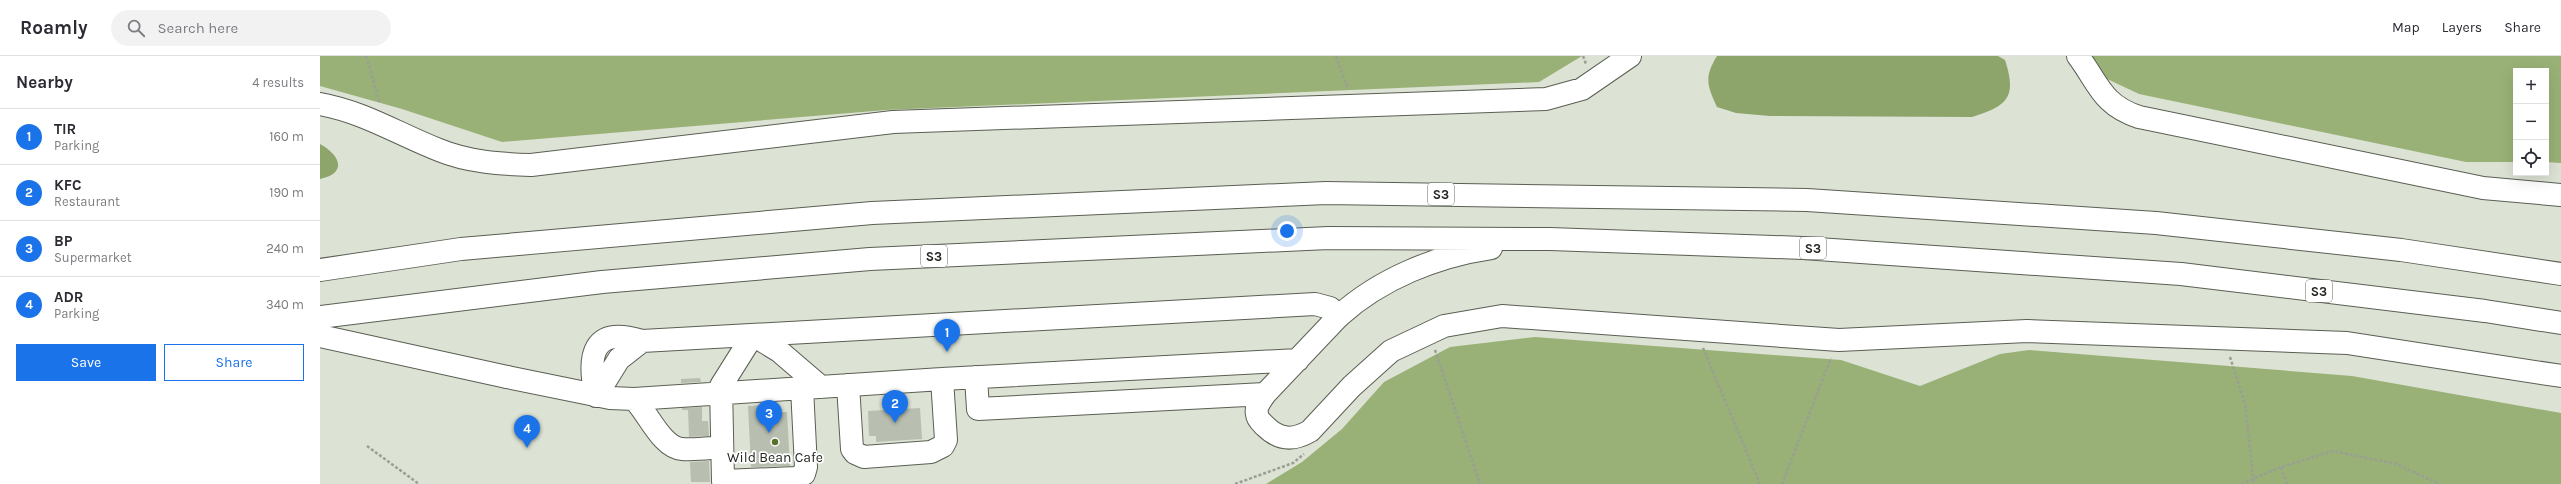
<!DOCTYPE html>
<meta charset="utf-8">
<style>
body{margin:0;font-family:Karla,sans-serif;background:#f2f2f3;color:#2b2b33}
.controls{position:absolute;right:12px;top:12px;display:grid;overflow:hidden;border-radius:0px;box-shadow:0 4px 16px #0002}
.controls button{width:36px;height:36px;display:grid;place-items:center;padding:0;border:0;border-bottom:1px solid #e1e1e2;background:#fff;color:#2b2b33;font:20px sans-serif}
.you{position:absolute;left:967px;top:175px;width:14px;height:14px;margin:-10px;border:3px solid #fff;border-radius:50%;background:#1a73e8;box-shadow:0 0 0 6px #1a73e833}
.badge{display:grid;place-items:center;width:26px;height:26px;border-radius:50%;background:#1a73e8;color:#fff;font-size:13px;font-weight:700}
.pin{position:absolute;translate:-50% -33px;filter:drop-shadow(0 1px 2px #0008)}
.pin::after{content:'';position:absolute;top:21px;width:14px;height:12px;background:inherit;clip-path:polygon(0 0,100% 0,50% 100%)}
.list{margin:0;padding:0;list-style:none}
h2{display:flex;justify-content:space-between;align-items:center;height:52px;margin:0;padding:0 16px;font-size:17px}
h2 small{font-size:13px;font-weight:400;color:#7c7c81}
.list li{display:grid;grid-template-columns:26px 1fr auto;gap:12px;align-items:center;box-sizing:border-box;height:56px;padding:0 16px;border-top:1px solid #e1e1e2}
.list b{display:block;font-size:15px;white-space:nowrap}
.list p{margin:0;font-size:13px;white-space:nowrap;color:#7c7c81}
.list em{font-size:13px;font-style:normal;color:#7c7c81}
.actions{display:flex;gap:8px;padding:12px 16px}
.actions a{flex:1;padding:9px 0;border:1px solid #1a73e8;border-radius:0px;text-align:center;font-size:14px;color:#1a73e8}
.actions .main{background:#1a73e8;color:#fff}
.icon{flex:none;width:22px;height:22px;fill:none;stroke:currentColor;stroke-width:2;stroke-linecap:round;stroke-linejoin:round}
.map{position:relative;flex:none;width:2241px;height:428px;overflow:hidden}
header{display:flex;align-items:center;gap:24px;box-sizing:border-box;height:56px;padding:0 20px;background:#fff;border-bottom:1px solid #e1e1e2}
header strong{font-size:19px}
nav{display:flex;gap:22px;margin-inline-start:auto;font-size:14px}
.search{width:280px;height:36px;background:#f2f2f3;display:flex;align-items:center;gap:10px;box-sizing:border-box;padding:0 14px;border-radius:22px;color:#7c7c81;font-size:15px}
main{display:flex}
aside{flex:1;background:#fff}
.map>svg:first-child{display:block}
</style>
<header>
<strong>Roamly</strong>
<div class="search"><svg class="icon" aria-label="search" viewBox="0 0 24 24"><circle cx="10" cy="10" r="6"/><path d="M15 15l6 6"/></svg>Search here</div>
<nav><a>Map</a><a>Layers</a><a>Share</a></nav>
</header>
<main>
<aside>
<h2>Nearby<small>4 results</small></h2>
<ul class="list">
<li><span class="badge">1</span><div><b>TIR</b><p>Parking</p></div><em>160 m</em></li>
<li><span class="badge">2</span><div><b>KFC</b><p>Restaurant</p></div><em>190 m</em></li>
<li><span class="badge">3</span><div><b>BP</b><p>Supermarket</p></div><em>240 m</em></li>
<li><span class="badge">4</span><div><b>ADR</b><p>Parking</p></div><em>340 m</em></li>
</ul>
<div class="actions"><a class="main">Save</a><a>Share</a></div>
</aside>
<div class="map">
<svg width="2241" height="428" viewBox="0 0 2241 428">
<rect width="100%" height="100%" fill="#dce2d4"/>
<!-- forest -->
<path fill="#99b176" d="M0 0H1262L1219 26 566 54 182 86 82 53 0 30Z
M1769 0H2241V107L2226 106V15H2196V106H2146L1819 38 1783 21Z
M1215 281 1521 304 1600 330 1680 298 1709 294 2032 320 2241 357V428H946L982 406 1022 373 1064 326 1130 291Z"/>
<!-- water -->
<path fill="#8da56a" d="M1397 0H1678L1685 4C1697 41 1688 50 1652 61L1450 60 1416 57 1397 51C1387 29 1384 21 1397 0Z
M0 88C20 99 28 117 0 123Z"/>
<!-- building -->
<path fill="#b8bfb1" d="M380 322 381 326 361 327V323Z
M444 349V357L467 356 470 410 431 411 428 350Z
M382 351V365H388L389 380 369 381 368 354H362V352Z
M600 352 602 383 556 386V380H549L548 355Z
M389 405 390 426H371L370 406Z"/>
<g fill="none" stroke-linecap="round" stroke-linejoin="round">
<defs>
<path id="minor" d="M1758 0C1779 28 1782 49 1819 61L2163 132 2241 139
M0 48C44 56 78 78 119 94 148 106 180 108 211 109L573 66 1226 43 1262 33 1310 0
M187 321 290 342 314 343 622 323 978 304
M528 329 532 393 535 397 544 401 611 396 623 390 626 384 622 323
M482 332 486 411 484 418 476 422 403 425 401 330 433 279 459 295 501 331
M945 338C941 344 935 351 937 358 937 363 942 367 945 370 959 384 973 385 990 375L1032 330 1071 295 1124 270 1182 260 1519 284 1707 275 2027 287 2241 320
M276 340C267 300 272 269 322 285L995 248 1010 252 1019 260 945 338 658 353 656 321
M276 340 299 303 322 285
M314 343C328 357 342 392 362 393 375 394 389 392 402 391"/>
<path id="highway" d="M0 214 141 193 552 157 1006 137 1487 144 1836 167 2081 194 2241 218
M1019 260C1060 223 1116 200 1171 192
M0 261 282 226 550 203 1008 182 1230 183 1483 192 1861 218 2165 255 2241 267
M0 280 187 321"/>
</defs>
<!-- minor casing -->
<use href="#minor" stroke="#5a5f53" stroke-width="24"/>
<!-- highway casing -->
<use href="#highway" stroke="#5a5f53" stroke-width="24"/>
<!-- path -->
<path stroke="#9a9f94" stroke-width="2.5" stroke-dasharray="3 2" stroke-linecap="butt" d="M46 0 60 47
M1016 0 1027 31
M1263 0 1266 8
M1383 292 1440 428
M1115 294 1160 428
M1910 301 1925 348 1934 428
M47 390 99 428
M1961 411 1967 428
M915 428 973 407 984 398
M1462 428 1511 302
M1921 428 1961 411 2013 395 2076 408 2120 428"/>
<!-- minor -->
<use href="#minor" stroke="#fff" stroke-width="22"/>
<!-- highway -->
<use href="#highway" stroke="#fff" stroke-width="22"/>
</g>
<!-- markers -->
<circle fill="#587327" stroke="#fff" stroke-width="1.5" cx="455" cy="386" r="4"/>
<g text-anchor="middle" stroke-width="3.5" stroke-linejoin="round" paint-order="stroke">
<!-- shield labels -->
<g fill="#fff" stroke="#676965" stroke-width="1">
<rect x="1108" y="127" width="26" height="22" rx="3"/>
<rect x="1480" y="181" width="26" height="22" rx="3"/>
<rect x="601" y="189" width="26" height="22" rx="3"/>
<rect x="1986" y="224" width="26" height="22" rx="3"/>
</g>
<g font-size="13" font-weight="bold" fill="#262923">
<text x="1121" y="143">S3</text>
<text x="1493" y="197">S3</text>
<text x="614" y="205">S3</text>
<text x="1999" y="240">S3</text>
</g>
<!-- poi labels -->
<g font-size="14" fill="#262923" stroke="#fff">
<text x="455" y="406">Wild Bean Cafe</text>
</g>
</g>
</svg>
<div class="controls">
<button>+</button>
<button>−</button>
<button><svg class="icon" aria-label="locate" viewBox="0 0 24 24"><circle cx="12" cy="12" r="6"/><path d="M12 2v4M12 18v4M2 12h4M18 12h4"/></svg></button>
</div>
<div class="you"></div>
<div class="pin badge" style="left:627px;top:296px">1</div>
<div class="pin badge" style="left:575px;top:367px">2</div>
<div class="pin badge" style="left:449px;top:377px">3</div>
<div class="pin badge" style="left:207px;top:392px">4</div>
</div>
</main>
